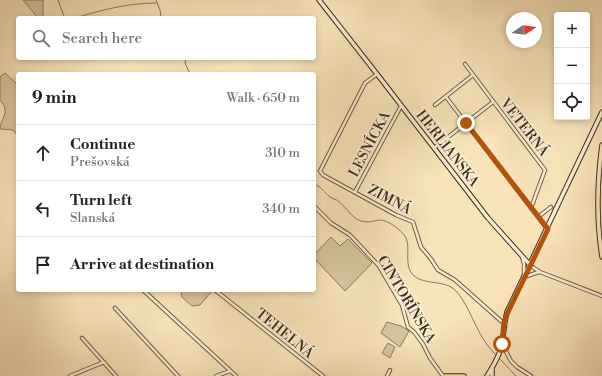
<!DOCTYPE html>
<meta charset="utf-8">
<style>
body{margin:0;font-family:"Libre Bodoni",serif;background:#f6f6f6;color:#202124}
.controls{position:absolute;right:12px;top:12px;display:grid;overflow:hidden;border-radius:4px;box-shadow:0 2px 6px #0003}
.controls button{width:36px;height:36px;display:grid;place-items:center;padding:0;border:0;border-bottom:1px solid #e0e0e0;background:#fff;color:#202124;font:20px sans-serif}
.compass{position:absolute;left:506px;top:12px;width:36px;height:36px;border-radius:50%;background:#fff;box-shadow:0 2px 6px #0003;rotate:77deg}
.stop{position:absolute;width:12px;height:12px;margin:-9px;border:3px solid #b45309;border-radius:50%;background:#fff}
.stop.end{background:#b45309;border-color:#fff;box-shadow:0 1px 4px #0008}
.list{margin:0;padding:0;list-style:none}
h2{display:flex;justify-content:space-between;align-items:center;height:52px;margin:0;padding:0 16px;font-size:17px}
h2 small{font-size:13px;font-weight:400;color:#757577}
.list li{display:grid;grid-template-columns:26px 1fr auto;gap:12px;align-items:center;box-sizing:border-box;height:56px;padding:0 16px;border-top:1px solid #e0e0e0}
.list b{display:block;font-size:15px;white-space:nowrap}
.list p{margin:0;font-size:13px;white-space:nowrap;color:#757577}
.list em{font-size:13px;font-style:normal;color:#757577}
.icon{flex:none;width:22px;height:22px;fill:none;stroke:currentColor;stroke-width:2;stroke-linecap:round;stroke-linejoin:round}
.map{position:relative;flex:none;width:602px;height:376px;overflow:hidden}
.search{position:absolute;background:#fff;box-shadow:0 2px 6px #0003;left:16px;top:16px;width:300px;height:44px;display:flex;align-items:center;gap:10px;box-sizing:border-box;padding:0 14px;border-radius:4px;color:#757577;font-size:15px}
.panel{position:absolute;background:#fff;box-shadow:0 2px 6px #0003;left:16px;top:72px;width:300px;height:220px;border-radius:4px}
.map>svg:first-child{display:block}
</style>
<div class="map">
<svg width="602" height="376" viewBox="0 0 602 376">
<rect width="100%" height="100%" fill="#f8e3ba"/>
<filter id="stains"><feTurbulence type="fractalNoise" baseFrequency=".005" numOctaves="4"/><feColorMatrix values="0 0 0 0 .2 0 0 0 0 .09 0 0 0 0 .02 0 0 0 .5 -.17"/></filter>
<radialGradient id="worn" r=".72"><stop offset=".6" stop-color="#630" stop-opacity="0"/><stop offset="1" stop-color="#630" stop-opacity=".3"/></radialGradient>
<!-- green -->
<path fill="#d8c5a0" stroke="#8a7a60" d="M23 0H43V18H38Z
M5 73 18 85V136L13 130 0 129C1 117 11 113 0 100V77Z
M331 237 340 246 348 239 372 263 345 291 314 258V255Z
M181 290H209L211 292 200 305 192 306 182 297Z
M387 322 401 326 409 331 400 347 381 333Z
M388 343 395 347 390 358 382 353Z"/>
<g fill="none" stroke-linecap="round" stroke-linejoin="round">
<!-- stream -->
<path stroke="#86775c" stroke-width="1" d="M58 0 64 16 66 18
M156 0 160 10 161 18
M75 18C102 10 128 3 156 3
M186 58 185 63 190 74
M314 184C322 187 324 192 330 197 333 199 336 199 338 201 347 207 351 218 361 221 368 223 373 221 379 220 387 219 403 231 406 238 411 249 403 266 414 276 425 285 443 280 454 289 466 300 473 322 482 337 486 344 491 350 497 356
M499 358 516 376"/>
<defs>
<path id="street" d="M465 64 545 170 531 208
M377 74 365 83 320 171 323 175 396 215 413 222 421 247 431 259 438 270 455 280 501 321 504 322
M446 97 547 229
M435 105 473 75
M434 148 493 102
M355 192 401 106
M314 206 331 223 350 235 379 266 402 305 408 327 414 332 423 344 430 358 443 376
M538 217 551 207
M522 257 524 264V275
M531 266 540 272 602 296
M524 277 539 272
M143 290 236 376
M215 290 323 376
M115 308 178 376
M82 338 116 376
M502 344 511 361 517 367 531 376
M70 376 104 362
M216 376 230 371
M387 376 390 370"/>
<path id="secondary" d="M319 0 377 74 488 218 531 266
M492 369V376
M487 376C493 366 500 356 502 344 504 333 504 323 507 312L602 112"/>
<path id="primary" d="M602 145C597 182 596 219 602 257
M445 376H464"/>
</defs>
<!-- street casing -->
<use href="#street" stroke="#6b5d46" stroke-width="4.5"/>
<!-- secondary casing -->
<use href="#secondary" stroke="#3c301f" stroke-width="5.5"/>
<!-- primary casing -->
<use href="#primary" stroke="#3c301f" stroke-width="5.5"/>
<!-- street -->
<use href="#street" stroke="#faedd2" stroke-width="2.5"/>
<!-- secondary -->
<use href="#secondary" stroke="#faedd2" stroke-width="3.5"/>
<!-- primary -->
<use href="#primary" stroke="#f8e3ba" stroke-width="3.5"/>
</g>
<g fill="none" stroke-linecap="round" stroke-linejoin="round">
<!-- route -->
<path stroke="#b45309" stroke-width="5" d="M466 123 548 229 508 312 504 322 502 344"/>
</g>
<g text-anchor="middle" stroke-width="4" stroke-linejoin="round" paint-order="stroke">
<!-- street labels -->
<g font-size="14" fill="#3c301f" stroke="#faedd2">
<text transform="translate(525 127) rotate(52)" y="5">VETERNÁ</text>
<text transform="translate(369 144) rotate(-62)" y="5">LESNÍCKA</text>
<text transform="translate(448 148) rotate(52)" y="5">HERLIANSKA</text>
<text transform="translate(390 199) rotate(28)" y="5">ZIMNÁ</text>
<text transform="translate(407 299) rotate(59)" y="5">CINTORÍNSKA</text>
<text transform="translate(285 333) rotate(39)" y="5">TEHELNÁ</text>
</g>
</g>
<rect width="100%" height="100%" filter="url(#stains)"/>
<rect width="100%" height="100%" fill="url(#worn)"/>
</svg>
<div class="controls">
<button>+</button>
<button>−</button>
<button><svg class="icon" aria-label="locate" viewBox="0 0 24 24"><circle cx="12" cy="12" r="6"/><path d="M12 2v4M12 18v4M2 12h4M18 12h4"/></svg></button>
</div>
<svg class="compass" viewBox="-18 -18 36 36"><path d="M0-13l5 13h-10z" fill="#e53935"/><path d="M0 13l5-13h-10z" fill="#757577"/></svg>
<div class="stop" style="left:502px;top:344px"></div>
<div class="stop end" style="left:466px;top:123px"></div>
<div class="search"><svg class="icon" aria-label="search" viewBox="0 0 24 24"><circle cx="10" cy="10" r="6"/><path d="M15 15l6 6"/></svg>Search here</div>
<section class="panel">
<h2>9 min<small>Walk · 650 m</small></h2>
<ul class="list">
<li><svg class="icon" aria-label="ahead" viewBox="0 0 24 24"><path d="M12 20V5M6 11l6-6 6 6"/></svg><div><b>Continue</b><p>Prešovská</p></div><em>310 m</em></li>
<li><svg class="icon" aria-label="left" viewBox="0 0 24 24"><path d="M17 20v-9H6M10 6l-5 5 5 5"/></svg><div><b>Turn left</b><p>Slanská</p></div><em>340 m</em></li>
<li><svg class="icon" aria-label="arrive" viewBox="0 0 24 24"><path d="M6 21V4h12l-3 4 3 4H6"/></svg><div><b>Arrive at destination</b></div></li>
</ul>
</section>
</div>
